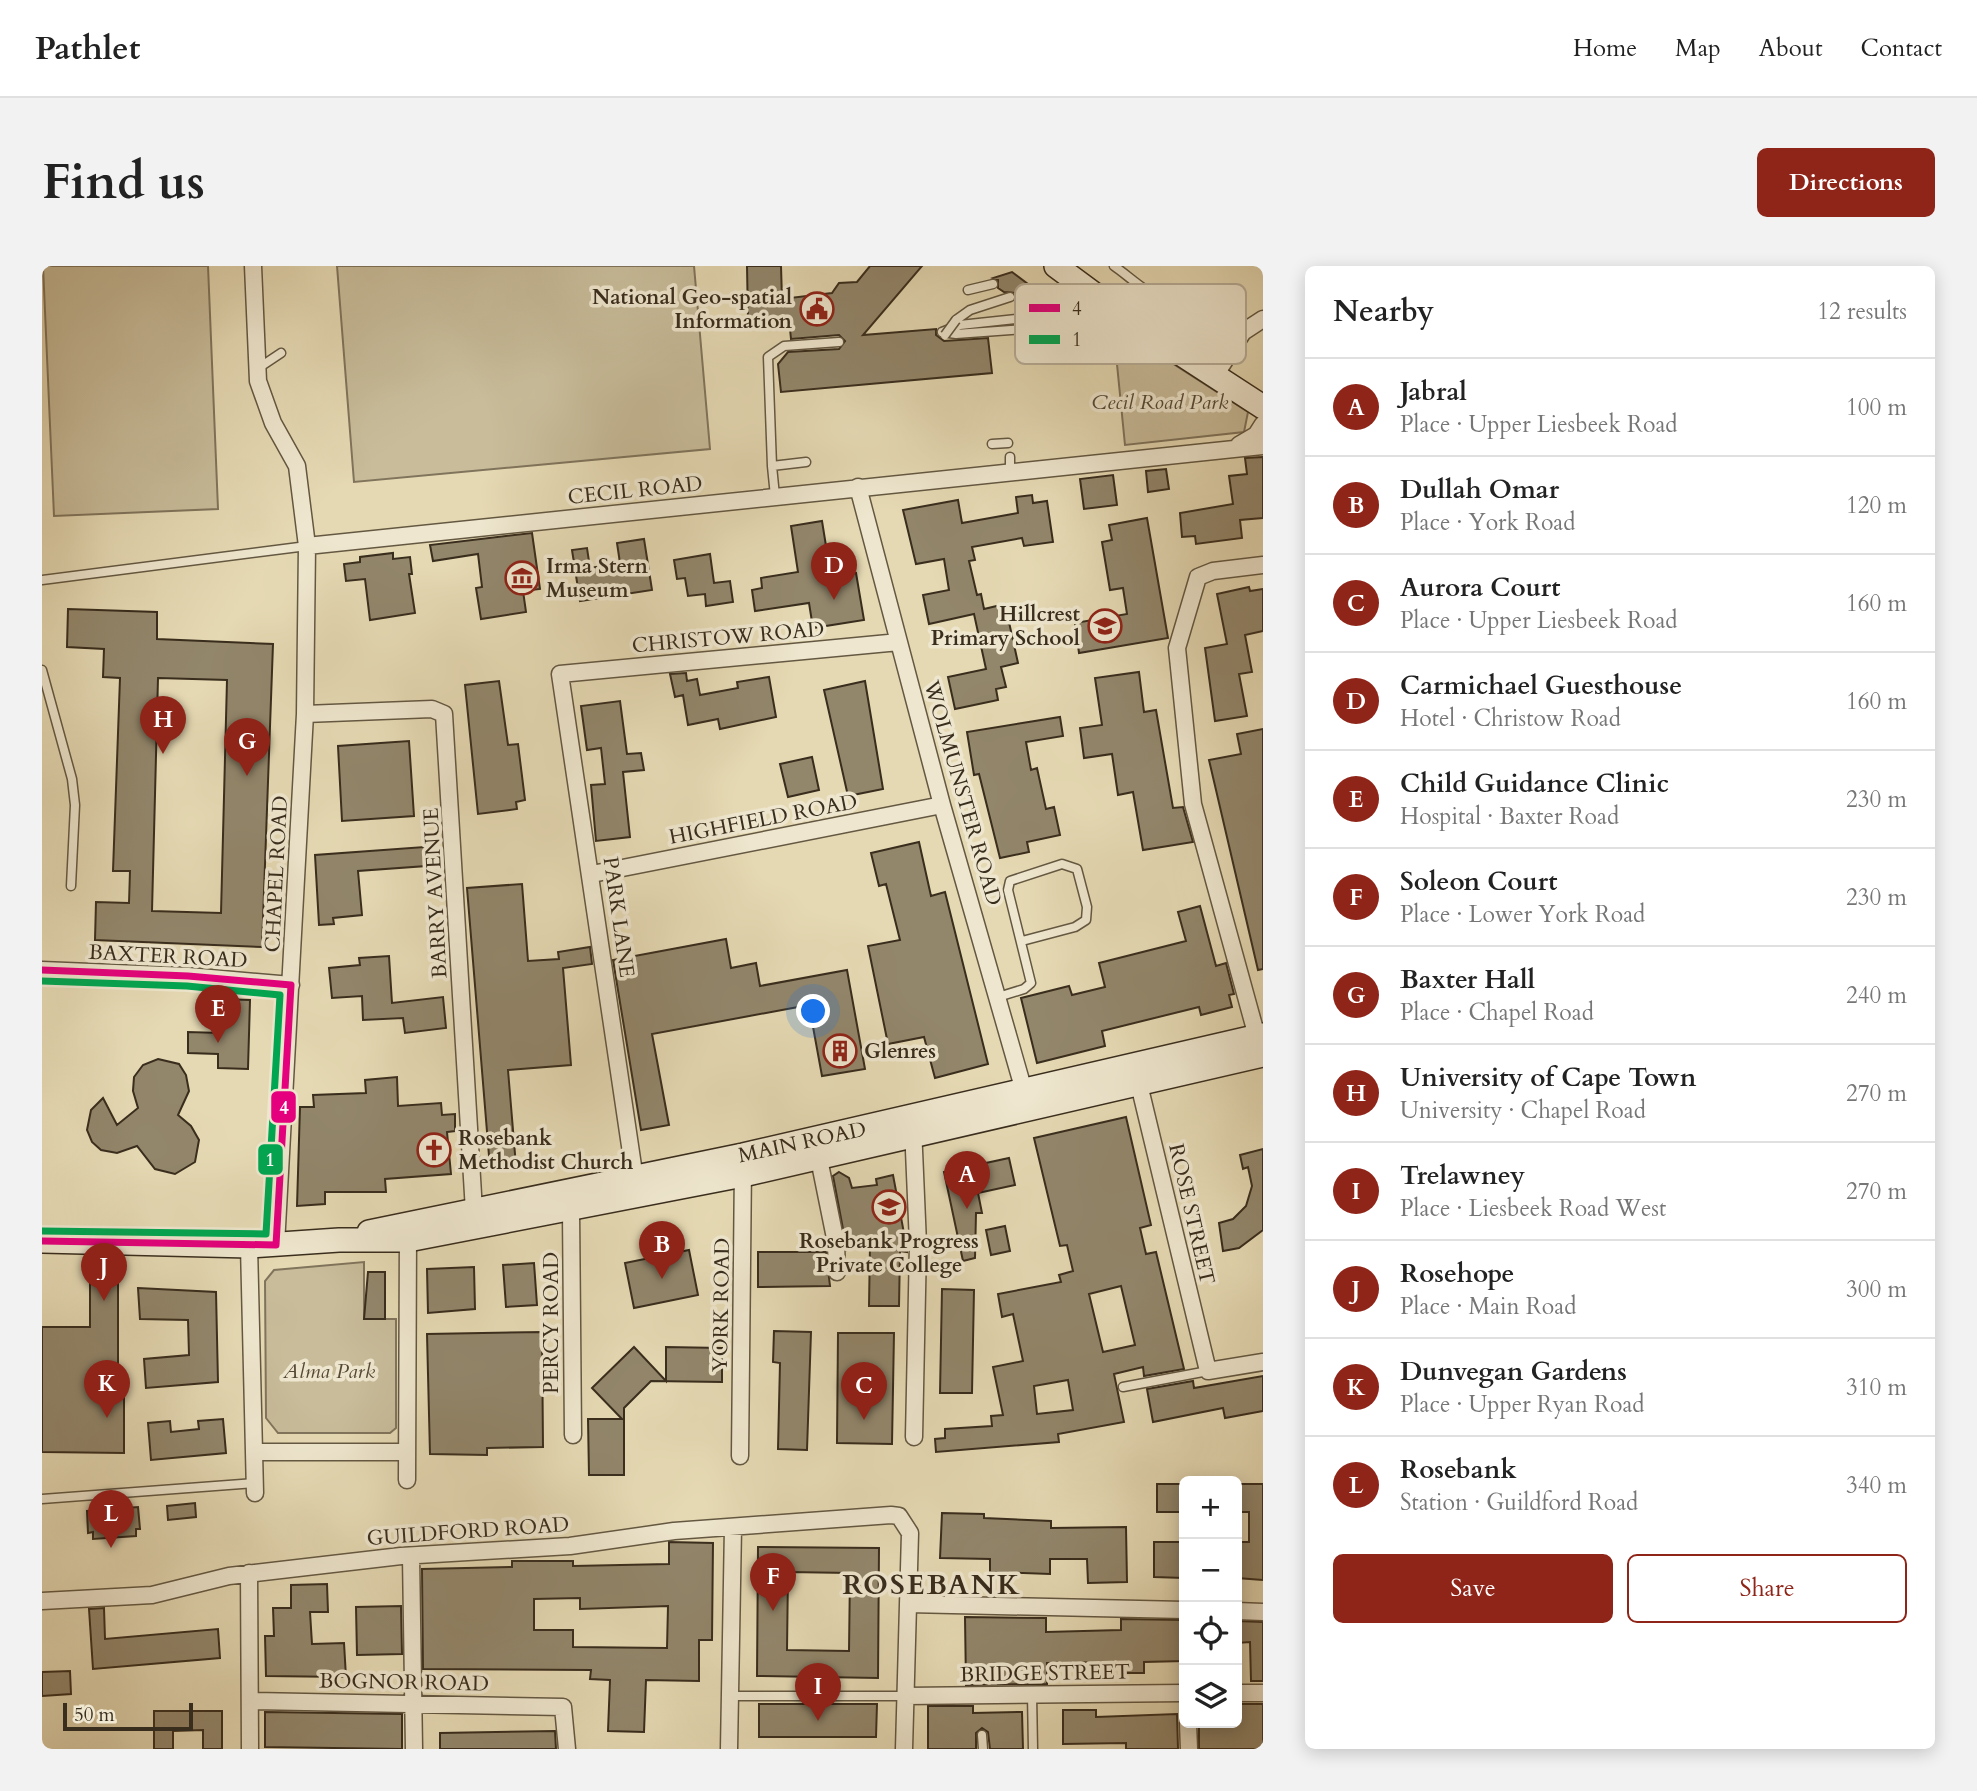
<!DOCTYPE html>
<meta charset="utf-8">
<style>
body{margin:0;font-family:Cardo,serif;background:#f2f2f2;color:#222}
.controls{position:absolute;right:21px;bottom:21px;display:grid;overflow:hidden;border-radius:10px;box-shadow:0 4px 18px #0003}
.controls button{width:63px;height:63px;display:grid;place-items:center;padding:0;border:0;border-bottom:2px solid #e0e0e0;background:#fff;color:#222;font:35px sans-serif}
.scale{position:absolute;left:21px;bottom:18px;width:130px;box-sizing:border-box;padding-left:7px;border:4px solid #392d1d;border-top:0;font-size:19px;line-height:24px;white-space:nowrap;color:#392d1d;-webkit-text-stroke:5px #eee6ce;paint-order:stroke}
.you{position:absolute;left:772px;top:746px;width:24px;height:24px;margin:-18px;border:5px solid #fff;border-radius:50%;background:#1a73e8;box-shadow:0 0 0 10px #1a73e833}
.badge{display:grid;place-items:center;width:46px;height:46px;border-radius:50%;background:#8f2418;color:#fff;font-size:23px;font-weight:700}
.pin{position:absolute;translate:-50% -58px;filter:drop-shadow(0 2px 4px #0008)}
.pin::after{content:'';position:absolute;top:37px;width:24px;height:21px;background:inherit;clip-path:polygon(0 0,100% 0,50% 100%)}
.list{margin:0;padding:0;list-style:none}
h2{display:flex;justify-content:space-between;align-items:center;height:91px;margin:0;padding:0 28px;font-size:30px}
h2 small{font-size:23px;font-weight:400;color:#767676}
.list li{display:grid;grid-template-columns:46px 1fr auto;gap:21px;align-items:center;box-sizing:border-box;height:98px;padding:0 28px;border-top:2px solid #e0e0e0}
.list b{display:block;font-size:26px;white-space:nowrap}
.list p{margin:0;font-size:23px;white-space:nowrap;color:#767676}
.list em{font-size:23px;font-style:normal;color:#767676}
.actions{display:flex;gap:14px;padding:21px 28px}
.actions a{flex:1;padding:16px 0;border:2px solid #8f2418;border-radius:10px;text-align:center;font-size:24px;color:#8f2418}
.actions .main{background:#8f2418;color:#fff}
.icon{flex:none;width:38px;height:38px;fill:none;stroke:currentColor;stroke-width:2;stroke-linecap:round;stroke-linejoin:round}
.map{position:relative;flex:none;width:1221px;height:1483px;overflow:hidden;border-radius:10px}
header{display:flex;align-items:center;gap:42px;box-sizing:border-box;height:98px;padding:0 35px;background:#fff;border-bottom:2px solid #e0e0e0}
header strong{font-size:33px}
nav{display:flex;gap:38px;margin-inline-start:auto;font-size:24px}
.intro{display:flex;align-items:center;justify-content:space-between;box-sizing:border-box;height:168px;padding:0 42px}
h1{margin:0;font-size:49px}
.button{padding:18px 32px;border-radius:10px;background:#8f2418;color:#fff;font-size:24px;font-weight:700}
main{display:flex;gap:42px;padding:0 42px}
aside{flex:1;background:#fff;border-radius:10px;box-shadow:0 4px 18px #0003}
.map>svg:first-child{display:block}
</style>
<header>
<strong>Pathlet</strong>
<nav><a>Home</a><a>Map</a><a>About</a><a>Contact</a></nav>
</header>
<div class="intro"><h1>Find us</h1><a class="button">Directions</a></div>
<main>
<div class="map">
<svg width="1221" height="1483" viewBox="0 0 1221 1483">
<rect width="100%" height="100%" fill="#e5d9b3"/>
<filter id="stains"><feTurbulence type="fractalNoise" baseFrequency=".00286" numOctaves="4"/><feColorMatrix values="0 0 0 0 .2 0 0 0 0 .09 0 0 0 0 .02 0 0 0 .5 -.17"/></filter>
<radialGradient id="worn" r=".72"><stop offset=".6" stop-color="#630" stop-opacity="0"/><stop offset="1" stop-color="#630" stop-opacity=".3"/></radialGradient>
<!-- green -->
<path fill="#c8bc9a" stroke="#80745c" stroke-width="2" d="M1 0H166L176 243 12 250Z
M295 0H652L668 183 312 216Z
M1083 67 1206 146 1202 166 1083 179 1072 68Z
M322 996V1053H354V1162L348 1167H236L224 1152 223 1015 232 1004Z"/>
<!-- building -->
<path fill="#92866b" stroke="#392d1d" stroke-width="2" fill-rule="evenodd" d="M705 0H739L740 33 790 27 797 17 815 16 828 0H880L821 69 894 63V69L902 75 946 72 950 107 739 126 736 98 746 86 797 83 803 75 797 69 749 73 747 53 706 55Z
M970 6 1002 30 1003 43 997 50 998 63 1004 66 1005 77 985 78 984 70 990 63 987 57 989 49 974 34 973 27 962 26 956 22V14L951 12Z
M1221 191V252L1198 254 1200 272 1154 278 1153 270 1140 271 1138 247 1191 238 1187 210 1205 208 1203 192Z
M1124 203 1127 223 1106 226 1104 205Z
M1071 209 1075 239 1042 243 1038 213Z
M990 229 991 237 1005 235 1011 276 982 280 980 272 930 281 933 294 927 295 935 329 939 328 942 343 963 338 976 397 959 401 964 421 954 423 956 434 913 443 906 411 944 403 932 348 887 358 881 329 907 324 902 293 874 298 861 244 916 234 920 257 976 247 974 231Z
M1105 252 1126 372 1037 387 1033 357 1085 348 1081 322 1068 324 1060 276 1070 274 1067 259Z
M780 255 789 311 814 307 822 354 771 362 767 337 713 345 710 324 720 322 719 312 756 306 749 260Z
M490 267 498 323 481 325 484 346 439 353 434 322 440 321 436 288 391 295 388 279Z
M602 273 610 324 538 335 530 284 545 282 548 302 578 297 575 277Z
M351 287V293L368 291 370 308H367L373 347 328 354 323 313 304 315 302 298 318 296V291Z
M668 288 672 317 688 315 691 336 664 340 663 328 646 330 643 312 635 313 632 294Z
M1207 321 1208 325 1221 323V365L1203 369 1210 406 1197 408 1205 450 1173 455 1163 382 1185 378 1175 328Z
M26 343 115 346V373L231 378 220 681 53 674 54 636 87 637 88 605H71L78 412 61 411 62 383 25 381ZM116 412 185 414 179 647 110 645Z
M1097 406 1102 446 1114 444 1131 542 1141 541 1151 576 1101 584 1091 526 1076 529 1070 488 1042 492 1038 462 1060 459 1053 412Z
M644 407 645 415 655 413 658 429 696 422 695 416 727 411 734 451 678 463 676 453 646 459 641 429 633 431 628 408Z
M457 415 466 479 476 478 483 534 474 536 475 543 436 548 423 419Z
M823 415 841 523 806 530 782 424Z
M578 435 585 488 599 487 602 504 581 506 588 571 554 575 549 519 563 518 559 482 545 484 539 440Z
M1018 451 1021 470 984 476 989 504 995 502 1004 543 1012 541 1018 569 985 576 987 586 958 592 937 508 932 509 925 466Z
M1221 463V703L1216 704 1167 494 1199 488 1195 468Z
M367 475 372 550 300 555 296 480Z
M770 491 777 524 746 531 738 498Z
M877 576 889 630 903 626 946 798 893 812 882 771 846 778 826 680 858 674 844 618 837 620 829 587Z
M396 580 398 599 316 605 320 649 291 652 292 658 277 659 273 589Z
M480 618 486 695 517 693 516 686 548 681 550 698 521 702 529 799 466 804 474 900 448 902 425 622Z
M1158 640 1174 700 1184 697 1192 728 1187 729 1190 741 1159 749 1157 741 1060 765 1063 780 995 797 979 732 1027 720 1030 729 1063 721 1057 697 1144 675 1136 646Z
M684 673 689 702 714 697 718 720 805 704 823 803 780 810 767 739 610 768 627 859 599 864 571 694Z
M347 690 350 737 401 731 404 762 363 767 361 752 321 754 320 730 290 732 287 702 318 699 317 692Z
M180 733 208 734 206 803 176 802V788L146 787V766L179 767Z
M116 793 137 798 144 809 147 825 136 849 149 860 157 874 153 896 133 908 113 903 95 880 75 887 59 884 50 876 45 864 49 844 61 832 75 859 96 842 91 825 92 811 101 799Z
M355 811 356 840 399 837 400 849 413 848V865L405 866 409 908 343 913 344 926H283V938L255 940 258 841H272L271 829 324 827 323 814Z
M1084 851 1109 959 1098 962 1104 988 1114 986 1142 1103 1102 1110 1101 1101 1072 1108 1082 1156 1016 1168 1017 1176 894 1186 893 1173 903 1172V1163L950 1160 949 1150 961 1149 951 1101 981 1095 971 1048 960 1051 956 1028 1019 1016 1017 1009 1031 1005 1025 979 1018 980 992 872ZM1079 1020 1093 1079 1061 1086 1047 1028ZM1026 1114 1031 1144 995 1148 992 1120Z
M1221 883V964L1197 982 1181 985 1177 957 1191 953 1204 940 1210 920 1206 901 1201 903 1198 889Z
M967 892 973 919 936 927 940 947H934L933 992 921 995 902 906Z
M797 906 807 912 810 922 835 919 834 913 851 909 865 983V986L858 985 857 1040H827L828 979 805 984 791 910Z
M963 960 968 985 949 989 944 964Z
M647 984 656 1029 592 1042 583 997Z
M716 986H784L788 1020 716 1021Z
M492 997 495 1039 464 1041 461 999Z
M432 1001 433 1043 386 1047 385 1003Z
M326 1006H343V1053H322Z
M48 1010H76V1117L82 1118V1187L0 1186V1061H48Z
M96 1022 174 1026 176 1116 104 1122 102 1093 147 1089 146 1054 98 1053Z
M900 1023 932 1024 930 1127H898Z
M732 1065 769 1066 765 1184 736 1183 738 1097 731 1096Z
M500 1066 501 1181 445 1182V1189L388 1188 385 1068Z
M796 1067H852L850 1178 795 1177Z
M592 1081 624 1115V1081L680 1082V1116L609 1115 582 1142V1209H547L546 1153H580L550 1122Z
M1221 1110V1145L1183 1152 1181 1142 1111 1156 1105 1123 1151 1115 1152 1122Z
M181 1153 184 1187 109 1194 106 1157 128 1155 129 1166 157 1163 156 1155Z
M1115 1218H1142V1246H1115Z
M1195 1218H1221V1314L1195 1312V1276H1207V1246H1195Z
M153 1237 154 1251 126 1254 125 1240Z
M96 1241 98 1263H94V1270L51 1273V1266L46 1267 45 1245Z
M900 1247 942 1248V1252L1009 1255V1262L1084 1261 1085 1316 1046 1317 1045 1293H1008V1308L948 1306V1293L898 1292Z
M627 1276 671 1277 670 1374H657V1415L604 1414 602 1466 566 1465 568 1414 548 1413 549 1404 381 1403 380 1303 470 1301V1295H531V1300L627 1298ZM538 1332V1343L626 1340 625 1382 531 1381V1364H492V1333Z
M1112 1276H1142V1312L1112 1311Z
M716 1281 837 1282 836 1412 715 1410ZM746 1306 808 1307 807 1385 745 1384Z
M285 1318 286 1346H268L270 1378 302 1377 304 1411 224 1410 223 1370H232L231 1342H249V1319Z
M359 1340 360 1388 315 1389 314 1341Z
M62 1342 63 1373 176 1363 178 1392 51 1403 47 1343Z
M923 1351 1004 1352V1366L1079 1364V1353L1142 1354V1395L1102 1396V1407H1080V1396L1005 1397V1418L924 1419Z
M1195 1355 1221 1356V1415H1209L1208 1376 1195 1377Z
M28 1405 29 1428 0 1430V1406Z
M717 1438H835L834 1471H717Z
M1195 1438H1221V1483H1157V1457H1195Z
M886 1440H931V1447L980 1446 981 1483H948L946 1466 940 1462 934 1467V1483H886Z
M1021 1444H1054V1451L1135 1448 1136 1483H1084V1477L1021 1478Z
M112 1445H180V1483H161V1464L131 1465V1483H112Z
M223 1446 360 1448V1483L223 1481Z
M513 1465 514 1483H398V1467Z"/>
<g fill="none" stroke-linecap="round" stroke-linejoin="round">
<defs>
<path id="lane" d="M1072 0C1087 10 1107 31 1124 32 1138 33 1150 28 1163 32L1192 78
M926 24 951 18
M1003 50 1020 47 1038 22
M914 54 928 44 968 31
M1004 60 1016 55 1020 47
M900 66 918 59 983 52
M900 66 914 68 984 63
M215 103 239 87
M950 178 966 177
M968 191V204
M764 196 730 200 726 91 742 80 797 76
M730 200 733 230
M0 314 265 280
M0 404 30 513 33 539 29 620
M956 731 982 723 989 717 966 624 968 615 1020 598 1035 603 1045 641 1044 654 1033 661 980 675
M1081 1121 1166 1105
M0 1233 213 1217
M990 1428 991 1483
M687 1430H864
M940 1469 941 1483"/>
<path id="street" d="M211 0 216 115 231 157 255 200 265 280 263 448 234 979
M1174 108 1201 66 1221 53
M1197 179 1214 169 1221 158
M816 221 900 539 984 832
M265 280 1221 180
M263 448 390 443 402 448 432 945
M550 608 900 539
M0 704 146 710 249 719
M1217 778 1151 538 1135 382 1156 311 1171 305 1221 299
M1095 810 1166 1105 1221 1096
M871 861 876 978 872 1171
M777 893 794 977 795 1006
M591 900 518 408 857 376
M529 945 531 1169
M207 980 213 1227
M212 1186H364
M698 1190 701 899
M365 1214 366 967
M369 1290 372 1483
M207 1307 208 1483
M0 1335 110 1329 187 1310 359 1290 528 1280 632 1265 849 1249 857 1250 868 1267 862 1483
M866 1338 1142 1344
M1195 1345 1221 1346
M1195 1427H1221
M864 1430 1142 1427
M208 1435 521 1441 525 1483
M1146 1457 1147 1483
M687 1483 691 1261"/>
<path id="secondary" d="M1014 0 1087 54 1221 141
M327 966 701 889 1221 769
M0 975 207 980 297 974H366L701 909 1221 789"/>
</defs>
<!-- lane casing -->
<use href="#lane" stroke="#645842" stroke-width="11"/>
<!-- street casing -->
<use href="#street" stroke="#645842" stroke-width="19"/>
<!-- secondary casing -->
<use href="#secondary" stroke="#392d1d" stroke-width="26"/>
<!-- lane -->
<use href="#lane" stroke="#eee6ce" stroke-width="8"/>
<!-- street -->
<use href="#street" stroke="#eee6ce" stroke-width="16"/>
<!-- secondary -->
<use href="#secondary" stroke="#eee6ce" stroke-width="23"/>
<defs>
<path id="lane-bridge" d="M903 69 914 54"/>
</defs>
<!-- lane-bridge casing -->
<use href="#lane-bridge" stroke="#645842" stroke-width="11" stroke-linecap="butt"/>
<!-- lane-bridge -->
<use href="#lane-bridge" stroke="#eee6ce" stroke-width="8"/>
<defs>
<path id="bus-1" d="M0 704 146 710 249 719 234 979 0 975"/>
<path id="bus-2" d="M0 715 145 720 238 729 224 968 0 965"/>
</defs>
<!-- bus-1 casing -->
<use href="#bus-1" stroke="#eee6ce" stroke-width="12"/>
<!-- bus-2 casing -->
<use href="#bus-2" stroke="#eee6ce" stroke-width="12"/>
<!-- bus-1 -->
<use href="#bus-1" stroke="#e5007d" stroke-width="7"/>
<!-- bus-2 -->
<use href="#bus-2" stroke="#00a651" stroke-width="7"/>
</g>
<!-- icons -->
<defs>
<symbol id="civic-ring" viewBox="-11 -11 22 22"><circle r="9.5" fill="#eee6ce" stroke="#8f2418" stroke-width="1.5"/><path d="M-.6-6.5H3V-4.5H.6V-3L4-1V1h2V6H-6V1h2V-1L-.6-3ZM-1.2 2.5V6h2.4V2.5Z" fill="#8f2418"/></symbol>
<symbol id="museum-ring" viewBox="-11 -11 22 22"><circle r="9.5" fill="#eee6ce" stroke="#8f2418" stroke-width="1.5"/><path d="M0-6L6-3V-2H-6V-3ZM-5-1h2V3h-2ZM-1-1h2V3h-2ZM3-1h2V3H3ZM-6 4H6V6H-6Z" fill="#8f2418"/></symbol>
<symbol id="school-ring" viewBox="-11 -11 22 22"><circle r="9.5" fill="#eee6ce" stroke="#8f2418" stroke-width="1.5"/><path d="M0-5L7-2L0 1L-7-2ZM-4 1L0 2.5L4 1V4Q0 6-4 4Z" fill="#8f2418"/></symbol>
<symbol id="building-ring" viewBox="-11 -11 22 22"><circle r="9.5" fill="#eee6ce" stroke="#8f2418" stroke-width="1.5"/><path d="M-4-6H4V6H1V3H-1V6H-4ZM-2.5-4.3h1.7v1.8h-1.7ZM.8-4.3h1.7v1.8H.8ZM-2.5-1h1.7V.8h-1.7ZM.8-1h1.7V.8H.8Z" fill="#8f2418"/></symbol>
<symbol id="church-ring" viewBox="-11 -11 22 22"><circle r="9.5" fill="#eee6ce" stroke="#8f2418" stroke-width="1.5"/><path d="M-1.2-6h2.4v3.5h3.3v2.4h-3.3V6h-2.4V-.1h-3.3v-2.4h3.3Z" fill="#8f2418"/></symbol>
</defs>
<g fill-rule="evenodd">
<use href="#civic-ring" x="756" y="24" width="38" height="38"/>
<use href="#museum-ring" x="461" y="293" width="38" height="38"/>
<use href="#school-ring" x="1044" y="341" width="38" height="38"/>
<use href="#building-ring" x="779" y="766" width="38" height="38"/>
<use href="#church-ring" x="373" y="865" width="38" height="38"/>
<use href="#school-ring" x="828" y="922" width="38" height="38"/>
</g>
<g text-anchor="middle" stroke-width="7" stroke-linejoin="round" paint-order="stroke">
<!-- poi labels -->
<g font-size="21" font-weight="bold" fill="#392d1d" stroke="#eee6ce" text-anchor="start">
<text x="750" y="38" text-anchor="end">National Geo-spatial<tspan x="750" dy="24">Information</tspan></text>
<text x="504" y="307">Irma Stern<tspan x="504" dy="24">Museum</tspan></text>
<text x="1038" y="355" text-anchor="end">Hillcrest<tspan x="1038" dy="24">Primary School</tspan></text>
<text x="822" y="792">Glenres</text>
<text x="416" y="879">Rosebank<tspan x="416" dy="24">Methodist Church</tspan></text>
<text x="847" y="982" text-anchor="middle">Rosebank Progress<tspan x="847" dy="24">Private College</tspan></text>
</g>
<!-- park labels -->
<g font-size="21" font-style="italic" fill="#564a36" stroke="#eee6ce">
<text x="1118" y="143">Cecil Road Park</text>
<text x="287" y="1112">Alma Park</text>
</g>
<!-- street labels -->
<g font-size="21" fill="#392d1d" stroke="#eee6ce">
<text transform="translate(593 224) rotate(-6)" y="7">CECIL ROAD</text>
<text transform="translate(686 371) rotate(-5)" y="7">CHRISTOW ROAD</text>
<text transform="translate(921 527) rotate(74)" y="7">WOLMUNSTER ROAD</text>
<text transform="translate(721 553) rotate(-11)" y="7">HIGHFIELD ROAD</text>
<text transform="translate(234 608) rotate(-87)" y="7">CHAPEL ROAD</text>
<text transform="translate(393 627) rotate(-93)" y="7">BARRY AVENUE</text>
<text transform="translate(577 651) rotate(82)" y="7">PARK LANE</text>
<text transform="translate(126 690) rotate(3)" y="7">BAXTER ROAD</text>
<text transform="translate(760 876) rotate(-12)" y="7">MAIN ROAD</text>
<text transform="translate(1150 948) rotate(77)" y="7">ROSE STREET</text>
<text transform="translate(679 1039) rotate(-89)" y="7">YORK ROAD</text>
<text transform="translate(509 1057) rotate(-90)" y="7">PERCY ROAD</text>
<text transform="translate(426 1265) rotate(-4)" y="7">GUILDFORD ROAD</text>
<text transform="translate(1003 1407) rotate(-1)" y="7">BRIDGE STREET</text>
<text transform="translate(362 1416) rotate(1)" y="7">BOGNOR ROAD</text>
</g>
<!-- district labels -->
<g font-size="28" font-weight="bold" letter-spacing="2" fill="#392d1d" stroke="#eee6ce">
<text x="890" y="1328">ROSEBANK</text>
</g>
</g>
<!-- legend -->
<rect x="973" y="18" width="231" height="80" rx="10" fill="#eee6ce" stroke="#b8ae99" stroke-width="2"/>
<rect x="987" y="38" width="31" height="8" fill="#e5007d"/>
<rect x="987" y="69" width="31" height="9" fill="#00a651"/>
<g font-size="19" fill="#392d1d">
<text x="1030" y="49">4</text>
<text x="1030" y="80">1</text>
</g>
<g stroke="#eee6ce" stroke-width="2.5">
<rect x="228" y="824" width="27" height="34" rx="7" fill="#e5007d"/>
<rect x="215" y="877" width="27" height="33" rx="7" fill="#00a651"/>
</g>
<g font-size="19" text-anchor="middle" font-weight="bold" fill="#fff">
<text x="242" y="848">4</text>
<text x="228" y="900">1</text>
</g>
<rect width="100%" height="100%" filter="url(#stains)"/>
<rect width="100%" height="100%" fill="url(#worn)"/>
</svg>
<div class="controls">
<button>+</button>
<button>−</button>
<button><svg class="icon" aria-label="locate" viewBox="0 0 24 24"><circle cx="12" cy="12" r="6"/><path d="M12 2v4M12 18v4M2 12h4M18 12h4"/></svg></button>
<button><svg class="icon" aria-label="layers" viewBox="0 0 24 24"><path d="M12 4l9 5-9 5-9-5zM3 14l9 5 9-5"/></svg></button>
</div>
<div class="scale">50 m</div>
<div class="you"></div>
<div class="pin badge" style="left:925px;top:943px">A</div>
<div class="pin badge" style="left:620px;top:1013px">B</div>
<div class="pin badge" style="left:822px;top:1154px">C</div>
<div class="pin badge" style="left:792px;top:334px">D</div>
<div class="pin badge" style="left:176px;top:777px">E</div>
<div class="pin badge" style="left:731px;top:1345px">F</div>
<div class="pin badge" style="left:205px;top:510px">G</div>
<div class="pin badge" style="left:121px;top:488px">H</div>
<div class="pin badge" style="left:776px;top:1455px">I</div>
<div class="pin badge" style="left:62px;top:1035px">J</div>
<div class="pin badge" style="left:65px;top:1152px">K</div>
<div class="pin badge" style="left:69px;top:1282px">L</div>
</div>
<aside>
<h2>Nearby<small>12 results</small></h2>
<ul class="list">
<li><span class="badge">A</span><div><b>Jabral</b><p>Place · Upper Liesbeek Road</p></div><em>100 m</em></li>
<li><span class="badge">B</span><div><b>Dullah Omar</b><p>Place · York Road</p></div><em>120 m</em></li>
<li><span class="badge">C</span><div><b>Aurora Court</b><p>Place · Upper Liesbeek Road</p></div><em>160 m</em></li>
<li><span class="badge">D</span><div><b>Carmichael Guesthouse</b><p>Hotel · Christow Road</p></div><em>160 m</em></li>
<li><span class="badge">E</span><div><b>Child Guidance Clinic</b><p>Hospital · Baxter Road</p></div><em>230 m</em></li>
<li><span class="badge">F</span><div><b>Soleon Court</b><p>Place · Lower York Road</p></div><em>230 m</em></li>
<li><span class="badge">G</span><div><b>Baxter Hall</b><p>Place · Chapel Road</p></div><em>240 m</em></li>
<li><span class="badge">H</span><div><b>University of Cape Town</b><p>University · Chapel Road</p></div><em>270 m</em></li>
<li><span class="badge">I</span><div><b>Trelawney</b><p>Place · Liesbeek Road West</p></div><em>270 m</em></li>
<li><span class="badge">J</span><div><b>Rosehope</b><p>Place · Main Road</p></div><em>300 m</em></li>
<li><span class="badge">K</span><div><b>Dunvegan Gardens</b><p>Place · Upper Ryan Road</p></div><em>310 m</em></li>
<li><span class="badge">L</span><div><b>Rosebank</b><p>Station · Guildford Road</p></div><em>340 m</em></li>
</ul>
<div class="actions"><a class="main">Save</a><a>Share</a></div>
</aside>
</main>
